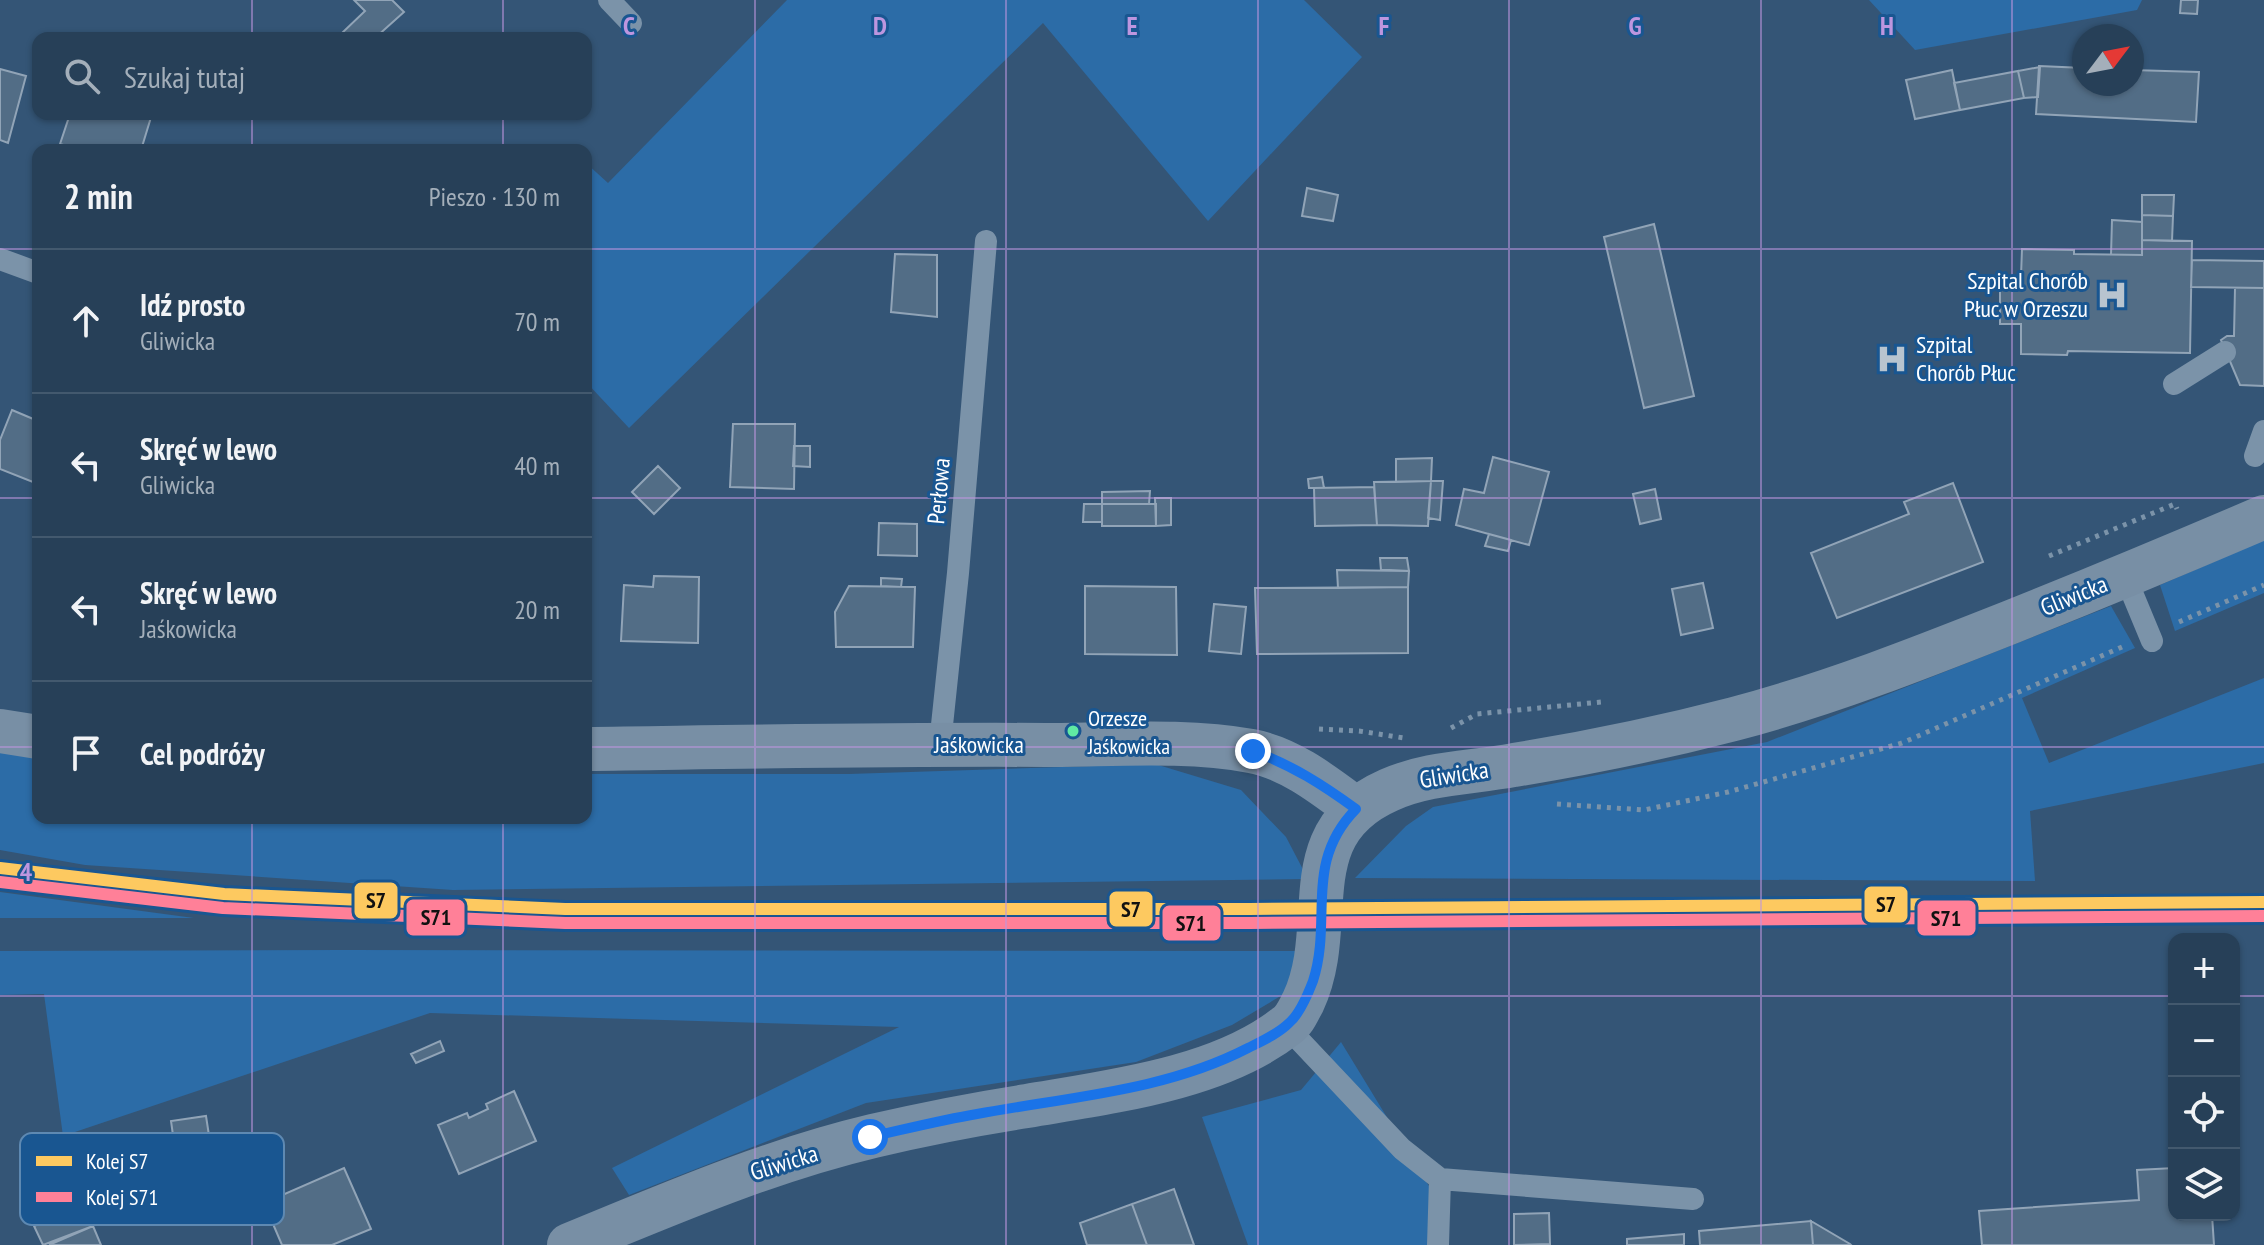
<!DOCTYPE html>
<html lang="pl">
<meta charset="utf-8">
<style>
body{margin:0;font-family:"PT Sans Narrow",sans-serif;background:#334b61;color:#f1f3f6}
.controls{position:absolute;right:24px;bottom:24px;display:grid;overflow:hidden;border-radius:16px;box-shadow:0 2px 6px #0004}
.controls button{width:72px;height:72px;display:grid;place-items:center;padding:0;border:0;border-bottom:2px solid #43596e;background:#274058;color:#f1f3f6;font:40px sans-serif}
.compass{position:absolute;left:2072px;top:24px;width:72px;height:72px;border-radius:50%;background:#274058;box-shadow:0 2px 6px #0004;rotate:58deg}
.stop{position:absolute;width:24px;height:24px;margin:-18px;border:6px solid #1a73e8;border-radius:50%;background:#fff}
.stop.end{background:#1a73e8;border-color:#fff;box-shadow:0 2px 8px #0008}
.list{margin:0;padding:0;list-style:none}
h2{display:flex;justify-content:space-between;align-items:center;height:104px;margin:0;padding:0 32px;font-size:34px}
h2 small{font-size:26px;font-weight:400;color:#a4afba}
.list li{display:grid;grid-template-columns:52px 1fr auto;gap:24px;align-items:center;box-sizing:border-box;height:144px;padding:0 32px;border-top:2px solid #43596e}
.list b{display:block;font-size:30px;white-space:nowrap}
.list p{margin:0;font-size:26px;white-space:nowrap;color:#a4afba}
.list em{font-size:26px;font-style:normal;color:#a4afba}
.icon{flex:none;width:44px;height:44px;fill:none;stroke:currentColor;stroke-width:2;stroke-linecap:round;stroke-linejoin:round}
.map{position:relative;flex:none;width:2264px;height:1245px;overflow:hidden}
.search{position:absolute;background:#274058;box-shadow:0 2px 6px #0004;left:32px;top:32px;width:560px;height:88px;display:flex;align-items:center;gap:20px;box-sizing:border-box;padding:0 28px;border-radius:16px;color:#a4afba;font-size:30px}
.panel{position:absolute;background:#274058;box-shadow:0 2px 6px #0004;left:32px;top:144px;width:560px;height:680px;border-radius:16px}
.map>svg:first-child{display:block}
</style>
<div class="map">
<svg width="2264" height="1245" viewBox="0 0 2264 1245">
<rect width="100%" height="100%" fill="#345576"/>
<!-- green -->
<path fill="#2c6ca7" d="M787 0H1304L1362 57 1208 221 1043 23 629 428 586 382V163L608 183Z
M1869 0H2142L2137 10 1915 50Z
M2264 540V593L2175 631 2160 585Z
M2111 606 2135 648 2022 698 2049 763 2264 678V763L2030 811 2035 881 1355 878 1406 826 1433 807 1767 742Z
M0 751 38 758V818H586V774H849L1155 764 1241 790 1286 837 1308 879 453 890 85 865 0 850Z
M0 892 194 918H0Z
M342 950 1299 951 1284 994 1232 1025 1136 1062 866 1103 629 1195 612 1168 899 1027 430 1013 63 1136 44 994 0 995V951Z
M1341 1042 1432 1191 1433 1245H1248L1202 1117 1301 1090Z"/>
<!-- building -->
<path fill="#526d86" stroke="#91a4b7" stroke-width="2" d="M354 0H392L404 12 375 38H347L342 33 365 11Z
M2181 0H2198L2197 14 2180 13Z
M2039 66 2084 68V84H2132V70L2199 72 2196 122 2036 114Z
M2040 67 2038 97 2024 98 2018 71Z
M0 69 26 76 8 143 0 140Z
M1952 70 1960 110 1915 119 1906 80Z
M2018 71 2024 98 1960 110 1954 83Z
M70 114H152L141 150H81L60 144Z
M1307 188 1338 195 1333 221 1302 216Z
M2142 195H2174L2173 216 2142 215Z
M2142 215 2173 216 2172 241 2142 240Z
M2112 220 2142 222V255H2111Z
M1654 224 1694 396 1644 408 1604 237Z
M2142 240 2192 241 2190 353 2068 351 2067 355 2021 354V324H2000V276H2021L2022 249 2074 250V254L2142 255Z
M895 254 937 255V317L891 312Z
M2192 260 2264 261V288L2191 287Z
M2235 288H2264V386L2240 385 2221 340 2227 336H2234Z
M12 410 38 421V484L0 469V440Z
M733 424H795L794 489 730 487Z
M794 446H810V467L793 466Z
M1493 457 1549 472 1529 545 1456 525 1464 489 1484 493Z
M1432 458 1431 481 1396 482V459Z
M658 466 680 488 654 514 632 492Z
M1322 477 1324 488H1309L1308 479Z
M1431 481H1443L1440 520 1428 518Z
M1431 481 1428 526 1377 525 1374 482Z
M1953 483 1983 562 1837 618 1811 553 1909 514 1904 502Z
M1374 487 1377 525 1315 526 1314 488Z
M1655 489 1661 519 1640 524 1633 494Z
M1150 491 1149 504H1102V492Z
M1155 498H1171V525L1156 526Z
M1084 504H1102V522H1083Z
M1102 504H1156V526H1102Z
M879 523 917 524V556L878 555Z
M1489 534 1511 540 1508 551 1485 546Z
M1380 558H1407L1409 571 1381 570Z
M1337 570 1409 571 1408 587 1338 588Z
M654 576 699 577 698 643 621 641 624 585 653 587Z
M881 578 902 579 901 587 881 586Z
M1703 583 1713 628 1681 635 1672 589Z
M849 586 915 587 913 647H836L835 612Z
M1085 586 1176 587 1177 655 1085 654Z
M1408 587V653L1257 654 1255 588Z
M1214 604 1246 607 1241 654 1209 651Z
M440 1041 444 1051 416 1063 411 1054Z
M514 1091 536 1141 459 1174 438 1125 467 1113 469 1118 488 1109 486 1104Z
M206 1116 218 1194 182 1199 171 1121Z
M344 1168 371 1229 332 1245H282L264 1203Z
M2174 1168V1215H2212L2214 1245H1982L1979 1211 2139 1200 2137 1170Z
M1174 1189 1194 1245H1147L1132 1204Z
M1132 1204 1147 1245H1087L1080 1223Z
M84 1205 93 1226 43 1245 34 1226Z
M1549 1213 1550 1244 1514 1245V1214Z
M1811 1221 1813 1245H1700L1699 1231Z
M1811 1221 1850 1244 1851 1245H1813Z
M93 1226 101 1245H49Z
M1684 1234V1245H1627V1239Z"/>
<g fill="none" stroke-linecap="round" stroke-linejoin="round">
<!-- path -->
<path stroke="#7b93a9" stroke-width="5" stroke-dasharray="4 6" stroke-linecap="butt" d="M2049 556 2175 504 2177 509
M2179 622 2264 585
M1451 728 1477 714 1601 702
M1319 729 1359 731 1404 738
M1557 804 1644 810 1728 792 1902 743 2122 647"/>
<!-- lane -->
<path stroke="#7b93a9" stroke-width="22" d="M609 0 631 23
M0 259 38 273
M2174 384 2225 352
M2255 456 2264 431
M2125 576 2152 641
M940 744 958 573 986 241
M1286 1026 1402 1149 1440 1179 1693 1199
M1438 1245 1440 1179"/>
<!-- secondary -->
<path stroke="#788fa5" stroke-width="44" d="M0 731 38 737
M586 749C739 747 892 744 1046 745 1112 745 1186 739 1251 751 1290 758 1325 786 1356 809
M569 1245C669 1204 768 1161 873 1136 924 1124 975 1114 1027 1106 1109 1092 1219 1079 1286 1026 1295 1020 1298 1011 1303 1002 1340 924 1289 834 1389 790 1429 772 1472 773 1514 765 1588 753 1661 738 1734 719 1829 694 1920 658 2011 622 2096 588 2180 553 2264 517"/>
<defs>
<path id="rail-1" d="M0 868 224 894 565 909H1249L2264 902"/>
<path id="rail-2" d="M0 882 223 908 565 923H1249L2264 916"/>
</defs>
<!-- rail-1 casing -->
<use href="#rail-1" stroke="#195691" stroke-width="18"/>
<!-- rail-2 casing -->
<use href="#rail-2" stroke="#195691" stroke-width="18"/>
<!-- rail-1 -->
<use href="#rail-1" stroke="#fdc960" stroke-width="12"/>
<!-- rail-2 -->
<use href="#rail-2" stroke="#ff8098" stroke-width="12"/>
</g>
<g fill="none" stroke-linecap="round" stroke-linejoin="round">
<!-- route -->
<path stroke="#1a73e8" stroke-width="10" d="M870 1137C906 1129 941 1120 977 1114 1068 1097 1165 1091 1248 1048 1262 1041 1278 1034 1289 1023 1300 1014 1308 994 1313 981 1333 919 1303 863 1356 809 1323 785 1292 765 1253 751"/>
</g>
<!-- grid -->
<path fill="none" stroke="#bd96df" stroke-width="2" stroke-opacity="0.55" d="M252 0V38M503 0V38M755 0V1245M1006 0V1245M1258 0V1245M1509 0V1245M1761 0V1245M2012 0V1245M252 114V150M503 114V150M0 249H38M586 249H2264M0 498H38M586 498H2264M0 747H38M586 747H2264M252 818V1245M503 818V1245M0 996H2174M2234 996H2264"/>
<!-- icons -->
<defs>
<symbol id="hospital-bare" viewBox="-9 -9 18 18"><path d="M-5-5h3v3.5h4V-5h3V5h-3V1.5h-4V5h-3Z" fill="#b8c4cf" stroke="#195691" stroke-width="2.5" paint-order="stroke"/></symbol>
</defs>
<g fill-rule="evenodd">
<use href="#hospital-bare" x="2090" y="273" width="44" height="44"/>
<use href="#hospital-bare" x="1870" y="337" width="44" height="44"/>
</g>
<!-- markers -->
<circle fill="#60e9a3" stroke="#195691" stroke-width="3" cx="1073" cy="731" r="7"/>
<g text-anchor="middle" stroke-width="6" stroke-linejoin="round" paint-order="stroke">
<!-- bus labels -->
<g font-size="22" fill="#fff" stroke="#195691" text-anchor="start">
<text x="1088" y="726">Orzesze<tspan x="1088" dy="28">Jaśkowicka</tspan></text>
</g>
<!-- poi labels -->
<g font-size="24" fill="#fff" stroke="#195691" text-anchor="end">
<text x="2088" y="289">Szpital Chorób<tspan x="2088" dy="28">Płuc w Orzeszu</tspan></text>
<text x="1916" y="353" text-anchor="start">Szpital<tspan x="1916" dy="28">Chorób Płuc</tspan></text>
</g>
<!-- street labels -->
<g font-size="24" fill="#fff" stroke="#195691">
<text transform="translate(939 491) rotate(-85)" y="8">Perłowa</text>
<text transform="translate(2074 596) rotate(-22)" y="8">Gliwicka</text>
<text x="979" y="753">Jaśkowicka</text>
<text transform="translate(1454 775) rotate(-9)" y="8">Gliwicka</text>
<text transform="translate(784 1163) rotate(-17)" y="8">Gliwicka</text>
</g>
</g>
<!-- legend -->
<rect x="20" y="1133" width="264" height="92" rx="12" fill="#195691" stroke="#5e89b2" stroke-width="2"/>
<rect x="36" y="1156" width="36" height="10" fill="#fdc960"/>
<rect x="36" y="1192" width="36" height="10" fill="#ff8098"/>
<g font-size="22" fill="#fff">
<text x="86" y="1169">Kolej S7</text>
<text x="86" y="1205">Kolej S71</text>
</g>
<g font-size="26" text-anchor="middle" font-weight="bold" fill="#bd96df" stroke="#195691" stroke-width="6" stroke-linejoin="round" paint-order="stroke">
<text x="629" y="35">C</text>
<text x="880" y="35">D</text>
<text x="1132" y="35">E</text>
<text x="1384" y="35">F</text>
<text x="1635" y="35">G</text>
<text x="1887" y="35">H</text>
<text x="26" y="881">4</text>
</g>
<g stroke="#195691" stroke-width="3">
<rect x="353" y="881" width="46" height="39" rx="8" fill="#fdc960"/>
<rect x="1863" y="885" width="46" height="39" rx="8" fill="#fdc960"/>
<rect x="1108" y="890" width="46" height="38" rx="8" fill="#fdc960"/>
<rect x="405" y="898" width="61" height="39" rx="8" fill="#ff8098"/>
<rect x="1916" y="899" width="61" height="38" rx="8" fill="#ff8098"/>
<rect x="1161" y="904" width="61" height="38" rx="8" fill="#ff8098"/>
</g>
<g font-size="22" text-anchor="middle" font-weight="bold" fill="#111">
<text x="376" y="908">S7</text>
<text x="1886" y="912">S7</text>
<text x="1131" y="917">S7</text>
<text x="436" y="925">S71</text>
<text x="1946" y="926">S71</text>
<text x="1191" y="931">S71</text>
</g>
</svg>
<div class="controls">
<button>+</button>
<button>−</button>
<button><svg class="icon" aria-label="locate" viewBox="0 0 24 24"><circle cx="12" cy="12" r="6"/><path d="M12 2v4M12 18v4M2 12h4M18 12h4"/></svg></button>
<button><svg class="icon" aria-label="layers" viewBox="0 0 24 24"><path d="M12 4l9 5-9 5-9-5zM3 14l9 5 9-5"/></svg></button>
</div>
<svg class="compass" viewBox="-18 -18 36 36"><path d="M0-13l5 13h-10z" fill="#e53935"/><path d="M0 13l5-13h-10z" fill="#a4afba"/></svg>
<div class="stop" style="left:870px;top:1137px"></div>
<div class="stop end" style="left:1253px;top:751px"></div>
<div class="search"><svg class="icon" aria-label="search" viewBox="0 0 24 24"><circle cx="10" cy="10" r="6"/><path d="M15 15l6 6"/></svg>Szukaj tutaj</div>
<section class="panel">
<h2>2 min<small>Pieszo · 130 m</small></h2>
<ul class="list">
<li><svg class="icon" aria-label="ahead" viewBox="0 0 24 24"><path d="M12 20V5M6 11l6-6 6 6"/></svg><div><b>Idź prosto</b><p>Gliwicka</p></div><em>70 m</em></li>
<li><svg class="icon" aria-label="left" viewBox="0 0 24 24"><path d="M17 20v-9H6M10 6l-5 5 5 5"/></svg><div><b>Skręć w lewo</b><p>Gliwicka</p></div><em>40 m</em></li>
<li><svg class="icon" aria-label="left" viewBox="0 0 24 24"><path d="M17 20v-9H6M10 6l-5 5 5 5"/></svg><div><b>Skręć w lewo</b><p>Jaśkowicka</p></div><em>20 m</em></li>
<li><svg class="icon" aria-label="arrive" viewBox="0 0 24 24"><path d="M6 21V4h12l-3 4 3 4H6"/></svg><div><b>Cel podróży</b></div></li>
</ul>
</section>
</div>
